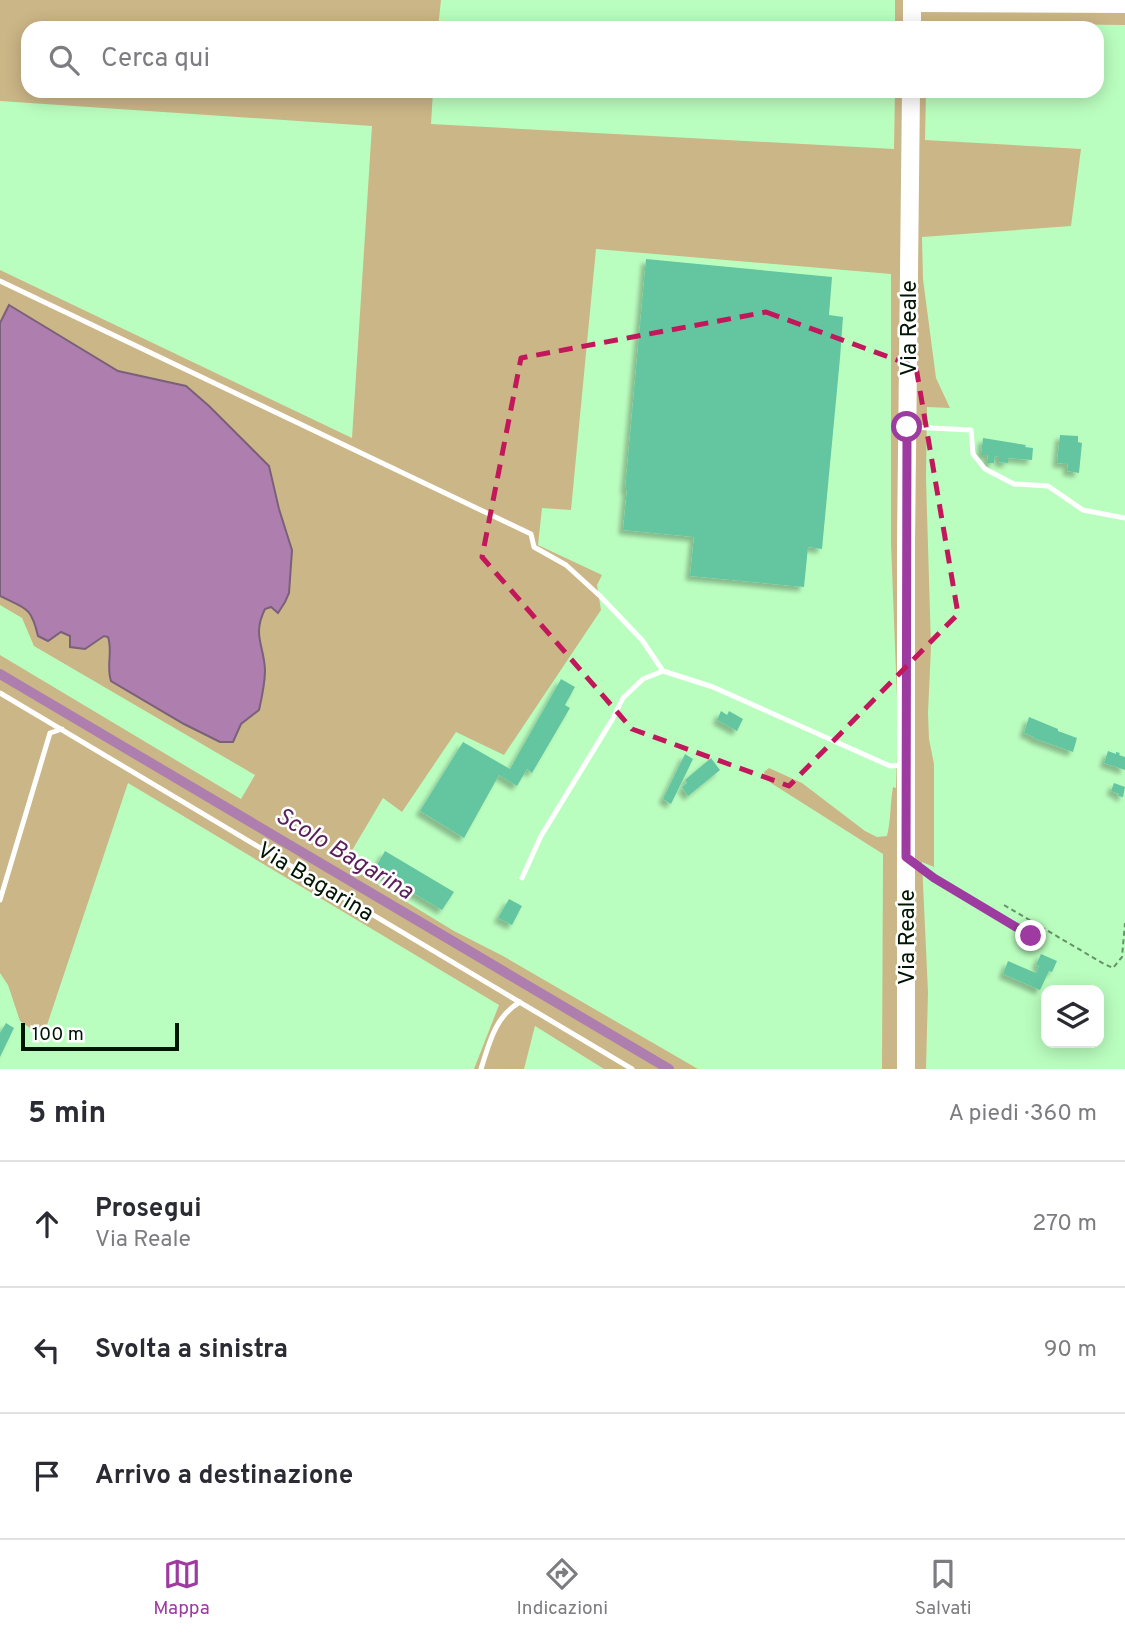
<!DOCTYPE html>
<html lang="it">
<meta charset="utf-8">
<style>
body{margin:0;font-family:Overpass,sans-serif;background:#f2f2f3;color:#2b2b33}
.controls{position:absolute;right:21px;bottom:21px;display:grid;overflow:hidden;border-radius:14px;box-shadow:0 4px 18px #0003}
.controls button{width:63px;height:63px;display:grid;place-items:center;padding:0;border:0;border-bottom:2px solid #e1e1e2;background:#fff;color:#2b2b33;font:35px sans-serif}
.scale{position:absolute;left:21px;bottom:18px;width:158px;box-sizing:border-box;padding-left:7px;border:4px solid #001602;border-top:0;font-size:19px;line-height:24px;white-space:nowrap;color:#001602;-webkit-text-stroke:5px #fff;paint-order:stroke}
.stop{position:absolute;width:21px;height:21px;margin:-16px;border:5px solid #9e3ba1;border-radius:50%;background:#fff}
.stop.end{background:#9e3ba1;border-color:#fff;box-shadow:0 2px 7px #0008}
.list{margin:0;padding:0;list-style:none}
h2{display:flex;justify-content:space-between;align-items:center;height:91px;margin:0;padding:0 28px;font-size:30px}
h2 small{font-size:23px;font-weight:400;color:#7c7c81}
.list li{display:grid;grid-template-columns:46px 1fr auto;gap:21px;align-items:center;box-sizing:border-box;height:126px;padding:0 28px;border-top:2px solid #e1e1e2}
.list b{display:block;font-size:26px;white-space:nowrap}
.list p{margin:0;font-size:23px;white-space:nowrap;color:#7c7c81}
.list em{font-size:23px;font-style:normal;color:#7c7c81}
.icon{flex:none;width:38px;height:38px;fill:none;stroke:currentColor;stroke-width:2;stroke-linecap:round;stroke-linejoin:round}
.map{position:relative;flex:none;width:1125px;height:1069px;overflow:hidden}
.search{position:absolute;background:#fff;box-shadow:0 4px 18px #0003;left:21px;right:21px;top:21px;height:77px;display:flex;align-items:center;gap:18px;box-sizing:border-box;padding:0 24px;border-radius:21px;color:#7c7c81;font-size:26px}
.sheet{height:469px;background:#fff}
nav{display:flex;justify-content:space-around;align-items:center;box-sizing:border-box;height:98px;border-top:2px solid #e1e1e2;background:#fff;font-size:19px;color:#7c7c81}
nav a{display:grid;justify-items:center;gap:4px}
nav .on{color:#9e3ba1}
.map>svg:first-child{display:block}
</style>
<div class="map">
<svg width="1125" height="1069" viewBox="0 0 1125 1069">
<defs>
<filter id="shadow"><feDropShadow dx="-4.5" dy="4.5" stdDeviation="2" flood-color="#0004"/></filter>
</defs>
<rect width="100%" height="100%" fill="#bafebf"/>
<!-- green -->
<path fill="#cbb687" d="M0 0H441L438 28H28V91H433L431 124 894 149 895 91H926L925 140 1081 149 1071 226 922 237 923 279 936 378 950 408 927 407 926 478 931 647 928 713 929 739 934 764V867L922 862 928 992 926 1069H882L883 854 771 783 765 776 764 772 769 768 802 783 865 831 877 837 887 836C891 820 890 804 893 787L896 788 898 723 891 544V274L596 249 571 510 542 508 538 545 602 575 597 585 601 610 504 755 456 732 402 812 383 798 344 864 454 931 503 956 698 1069H604L535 1026 524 1069H474L499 1005 128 783 43 1037 20 1021 8 985 0 973V655L241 799 255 775 34 646 22 618 0 605V270L352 438 372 126 0 101Z
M895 0H1125V25L943 23 937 28H895Z"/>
<!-- water -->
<path fill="#ae7fae" stroke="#7a607a" stroke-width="2" d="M9 305 118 371 186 386 209 406 269 466 279 509 292 550 289 593 285 602 278 613 271 607 265 609C252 635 264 645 265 670 265 683 262 697 259 710L241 724 233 742H220L184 724 111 681C106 666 113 651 108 637L104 636 85 649 70 647V636L61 632 48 641 38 636C31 606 26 609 0 596V323Z"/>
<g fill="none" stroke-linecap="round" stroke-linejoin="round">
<!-- canal -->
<path stroke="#ae7fae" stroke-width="10" d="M0 674 669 1069"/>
</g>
<!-- building -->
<path fill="#63c6a1" filter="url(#shadow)" d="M646 259 832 277 829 315 843 317 840 358 822 549 808 547 804 587 690 576 694 537 623 530 627 490H625Z
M1060 435 1078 436V442L1082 443 1079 473 1067 471 1068 464 1057 463Z
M983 438 1026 445 1025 447 1033 448 1032 460 1008 458V463L999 462V457L995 456 994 463H987L988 455H981Z
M561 679 575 687 565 705 570 708 532 773 527 769 517 786 499 775 464 838 420 811 463 742 510 769Z
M721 711 727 715 729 711 743 719 737 731 717 720Z
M1029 717 1058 729V731L1077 738 1073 752 1033 738 1034 737 1024 733Z
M1108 751 1116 754V752L1120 753 1119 755 1125 757V770L1104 763Z
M685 754 693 759 671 804 663 799Z
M711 758 720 770 688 796 682 787 687 783 685 780Z
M1114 783 1125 787 1123 797 1118 796 1119 794 1111 791Z
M385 851 454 892 442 910 374 870Z
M509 899 522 906 512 925 498 918Z
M1041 954 1057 961 1052 972 1049 971 1040 990 1003 974 1008 961 1036 973 1039 966 1036 965Z
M6 1023 14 1028 0 1057V1033Z"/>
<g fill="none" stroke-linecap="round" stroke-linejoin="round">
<!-- path -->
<path stroke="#649368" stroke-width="2" stroke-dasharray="5 3.5" stroke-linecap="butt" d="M1004 905 1104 964 1113 968 1122 957 1125 923"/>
<!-- lane -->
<path stroke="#fff" stroke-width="5" d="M0 281 531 534 534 547 566 565 600 596 642 640 663 671 713 687 890 766 903 765
M911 427 971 430 973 454 985 469 1014 484 1048 486 1083 510 1125 518
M0 693 632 1069
M911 861 934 878 1031 936
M522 878 541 836 612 720 623 698 643 679 663 671
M0 900 50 733 62 729
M481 1069C489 1044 495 1016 520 1002"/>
<!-- secondary -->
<path stroke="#fff" stroke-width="16" d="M912 4 1125 5"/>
<!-- primary -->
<path stroke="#fff" stroke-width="18" d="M912 28V0
M906 1069V544L911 91"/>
</g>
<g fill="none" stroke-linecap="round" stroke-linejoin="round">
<!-- route -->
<path stroke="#9e3ba1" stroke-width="9" d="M907 427 906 857 934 878 1031 936"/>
</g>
<!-- marked area -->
<path fill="none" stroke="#c2185b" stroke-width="5" stroke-dasharray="14 9" stroke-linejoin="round" d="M766 312 916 367 958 614 789 786 632 729 482 557 521 358Z"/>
<g text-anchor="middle" stroke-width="5" stroke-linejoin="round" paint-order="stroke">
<!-- street labels -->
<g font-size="23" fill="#001602" stroke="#fff">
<text transform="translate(908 328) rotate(-90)" y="8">Via Reale</text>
<text transform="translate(316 881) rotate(31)" y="8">Via Bagarina</text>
<text transform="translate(906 937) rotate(-90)" y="8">Via Reale</text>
</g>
<!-- water labels -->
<g font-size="24" font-style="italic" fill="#591f5b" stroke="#fff">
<text transform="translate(345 853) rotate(31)" y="8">Scolo Bagarina</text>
</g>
</g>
</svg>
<div class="controls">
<button><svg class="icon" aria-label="layers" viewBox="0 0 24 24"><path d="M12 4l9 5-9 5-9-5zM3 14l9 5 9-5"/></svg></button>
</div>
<div class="scale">100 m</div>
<div class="stop" style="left:907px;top:427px"></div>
<div class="stop end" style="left:1031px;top:936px"></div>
<div class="search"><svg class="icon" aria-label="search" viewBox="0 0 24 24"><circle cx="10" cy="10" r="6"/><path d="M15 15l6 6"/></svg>Cerca qui</div>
</div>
<section class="sheet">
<h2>5 min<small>A piedi · 360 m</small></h2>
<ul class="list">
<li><svg class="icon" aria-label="ahead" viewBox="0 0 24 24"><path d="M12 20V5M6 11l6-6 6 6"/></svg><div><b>Prosegui</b><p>Via Reale</p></div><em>270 m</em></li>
<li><svg class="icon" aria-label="left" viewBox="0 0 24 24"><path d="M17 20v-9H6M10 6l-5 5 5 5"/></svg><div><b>Svolta a sinistra</b></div><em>90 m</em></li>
<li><svg class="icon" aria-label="arrive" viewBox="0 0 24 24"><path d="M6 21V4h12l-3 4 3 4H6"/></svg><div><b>Arrivo a destinazione</b></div></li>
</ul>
</section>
<nav>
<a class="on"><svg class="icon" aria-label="map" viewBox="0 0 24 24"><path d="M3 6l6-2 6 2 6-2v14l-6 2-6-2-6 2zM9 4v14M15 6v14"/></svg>Mappa</a>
<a><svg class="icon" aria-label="directions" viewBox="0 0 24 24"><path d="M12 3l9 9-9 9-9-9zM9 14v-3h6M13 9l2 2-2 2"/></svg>Indicazioni</a>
<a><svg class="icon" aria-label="saved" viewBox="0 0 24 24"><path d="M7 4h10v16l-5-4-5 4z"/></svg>Salvati</a>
</nav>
